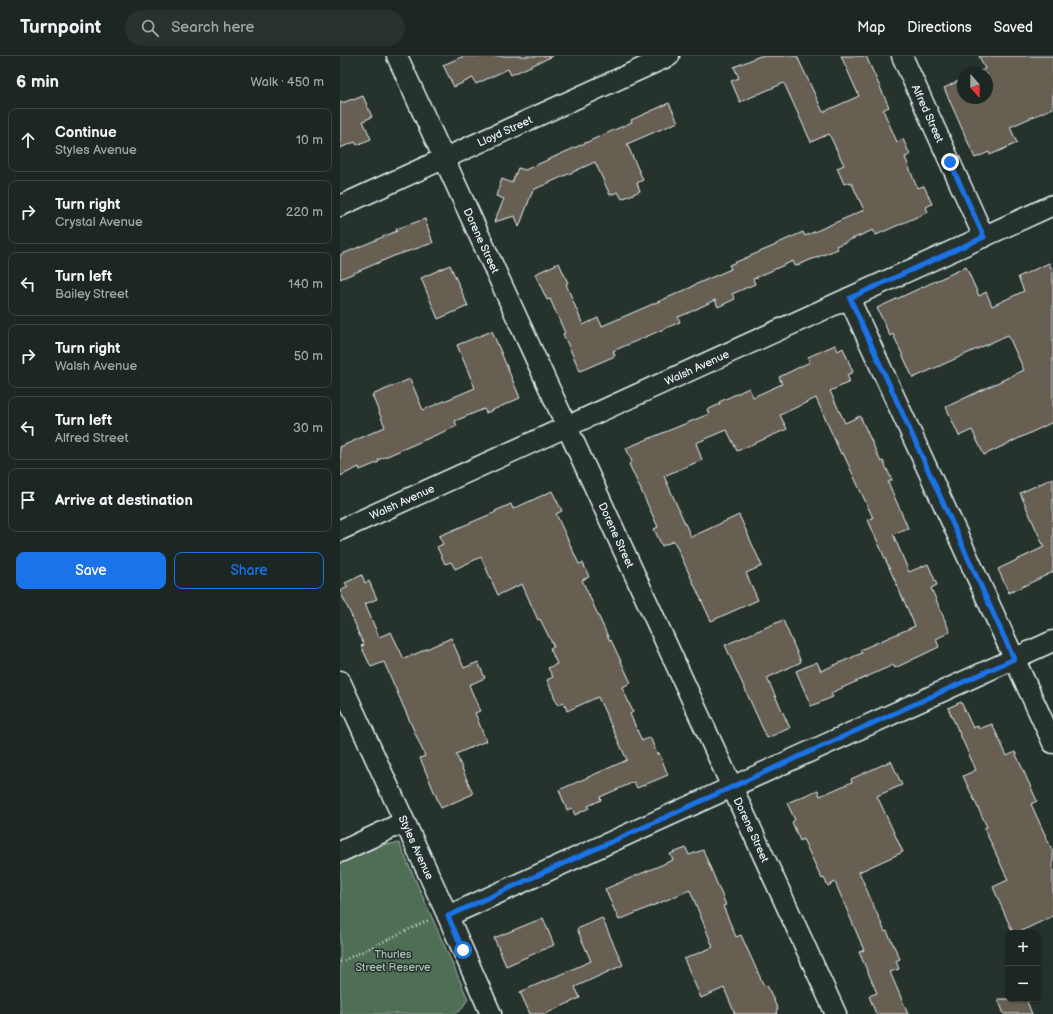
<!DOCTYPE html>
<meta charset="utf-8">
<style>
body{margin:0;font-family:"Balsamiq Sans",sans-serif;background:#29322f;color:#f1f3f6}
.controls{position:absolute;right:12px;bottom:12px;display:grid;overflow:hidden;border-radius:8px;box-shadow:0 1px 3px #0004}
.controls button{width:36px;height:36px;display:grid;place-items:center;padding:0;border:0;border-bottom:1px solid #3a4340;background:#1c2622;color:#f1f3f6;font:20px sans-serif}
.compass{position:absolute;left:617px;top:12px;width:36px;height:36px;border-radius:50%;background:#1c2622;box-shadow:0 1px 3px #0004;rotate:159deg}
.stop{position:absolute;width:12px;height:12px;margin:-9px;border:3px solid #1a73e8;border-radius:50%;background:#fff}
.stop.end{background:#1a73e8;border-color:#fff;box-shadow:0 1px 4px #0008}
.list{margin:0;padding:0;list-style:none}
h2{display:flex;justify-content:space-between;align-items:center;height:52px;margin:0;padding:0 16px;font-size:17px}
h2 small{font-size:13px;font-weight:400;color:#a0a5a5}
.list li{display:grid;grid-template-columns:26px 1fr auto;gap:12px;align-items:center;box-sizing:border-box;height:64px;margin:0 8px 8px;padding:0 8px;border:1px solid #3a4340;border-radius:8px}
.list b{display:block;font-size:15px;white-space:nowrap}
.list p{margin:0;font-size:13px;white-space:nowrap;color:#a0a5a5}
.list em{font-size:13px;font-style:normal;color:#a0a5a5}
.actions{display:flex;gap:8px;padding:12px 16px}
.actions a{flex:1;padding:9px 0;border:1px solid #1a73e8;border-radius:8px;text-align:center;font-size:14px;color:#1a73e8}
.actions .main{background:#1a73e8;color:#fff}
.icon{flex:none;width:22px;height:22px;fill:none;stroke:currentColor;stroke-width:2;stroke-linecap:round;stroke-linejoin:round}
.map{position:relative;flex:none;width:713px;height:958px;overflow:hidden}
header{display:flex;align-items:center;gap:24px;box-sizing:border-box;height:56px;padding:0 20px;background:#1c2622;border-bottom:1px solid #3a4340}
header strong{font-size:19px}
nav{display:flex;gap:22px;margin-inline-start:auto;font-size:14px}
.search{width:280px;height:36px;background:#29322f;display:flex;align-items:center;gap:10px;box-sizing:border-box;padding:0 14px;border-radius:22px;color:#a0a5a5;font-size:15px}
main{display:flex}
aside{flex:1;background:#1c2622}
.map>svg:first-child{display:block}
</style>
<header>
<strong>Turnpoint</strong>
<div class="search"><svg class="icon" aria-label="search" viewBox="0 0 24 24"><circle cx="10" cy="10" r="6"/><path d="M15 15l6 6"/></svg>Search here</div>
<nav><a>Map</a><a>Directions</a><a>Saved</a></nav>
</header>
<main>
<aside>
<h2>6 min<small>Walk · 450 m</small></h2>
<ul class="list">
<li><svg class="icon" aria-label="ahead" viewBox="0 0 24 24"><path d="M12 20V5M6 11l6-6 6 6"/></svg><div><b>Continue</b><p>Styles Avenue</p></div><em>10 m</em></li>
<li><svg class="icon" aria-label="right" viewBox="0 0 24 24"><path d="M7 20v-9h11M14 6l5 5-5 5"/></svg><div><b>Turn right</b><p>Crystal Avenue</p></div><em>220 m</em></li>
<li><svg class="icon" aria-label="left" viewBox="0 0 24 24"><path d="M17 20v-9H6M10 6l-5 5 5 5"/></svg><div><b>Turn left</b><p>Bailey Street</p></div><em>140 m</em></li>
<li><svg class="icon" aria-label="right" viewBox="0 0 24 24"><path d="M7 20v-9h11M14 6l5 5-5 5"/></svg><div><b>Turn right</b><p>Walsh Avenue</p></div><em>50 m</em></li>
<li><svg class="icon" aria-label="left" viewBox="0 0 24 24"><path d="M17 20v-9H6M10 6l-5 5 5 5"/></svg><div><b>Turn left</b><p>Alfred Street</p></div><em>30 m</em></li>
<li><svg class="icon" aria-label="arrive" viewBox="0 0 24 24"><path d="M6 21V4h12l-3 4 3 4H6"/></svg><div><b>Arrive at destination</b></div></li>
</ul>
<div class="actions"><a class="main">Save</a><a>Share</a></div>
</aside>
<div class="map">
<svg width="713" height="958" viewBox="0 0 713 958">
<rect width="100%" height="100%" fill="#26332d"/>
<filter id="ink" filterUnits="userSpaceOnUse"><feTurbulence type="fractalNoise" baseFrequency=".025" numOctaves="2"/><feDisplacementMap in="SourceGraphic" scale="8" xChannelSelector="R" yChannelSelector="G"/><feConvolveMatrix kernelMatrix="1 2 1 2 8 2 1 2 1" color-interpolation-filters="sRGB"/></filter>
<g filter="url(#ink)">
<!-- green -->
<path fill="#506e57" stroke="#9cb0a8" d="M59 787 128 943 120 955 114 958H0V807L40 789Z"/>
<!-- building -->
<path fill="#685e53" stroke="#e8f1f8" d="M124 0H213L171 19 168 13 136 28 133 22 114 31 103 9Z
M420 0H457L483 56 519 40 501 0H526L549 51 543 54 557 86 563 83 570 99 565 101 577 132 584 130 592 148 586 151 588 156 536 179 533 174 496 190 498 193 455 210 453 205 413 223 415 228 392 238 395 243 378 251 375 244 346 258 338 261 340 266 273 295 275 300 240 315 223 278 225 277 210 243 207 244 195 218 219 207 228 227 226 228 243 269 258 262 262 270 352 231V230L391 213 389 209 436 189V188L463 176 465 180 524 154 512 128H511L510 126 504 128 497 112 504 109 489 78 471 86 444 27 400 46 391 25 399 22 394 11Z
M639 0H713V52L670 71 677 87 650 99 649 96 635 102 604 32 623 23V42H647V18H634L645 13Z
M23 40 32 61 23 65 31 83 17 89 15 86 0 92V46H5L12 43 13 44Z
M329 47 338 66 287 88 303 124 297 127 300 135 282 143 278 136 270 139 255 106 193 134 179 171 175 160 154 166 164 143 156 140 162 123 172 127 178 112 185 114 292 66 291 64Z
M85 163 93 187 54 200 0 223V199L57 175 56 173Z
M709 207 713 216V366L644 399 632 374 619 380 606 351 684 314 668 279 573 322 553 278 550 280 537 252 626 211 639 240 646 236 652 250 684 235 678 221Z
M110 209 128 250 98 263 81 222Z
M152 275 180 342 146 357 144 353 115 365 117 370 38 404 39 406 20 414 19 411 0 420V391L45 371 32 339 70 323 83 354 135 332 117 289Z
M495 289 498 295 503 292 513 316 507 319 510 326 490 335 505 367 520 360 541 406 543 405 552 424 548 426 568 472 553 478 569 516 588 508 597 529 591 532 610 576 596 583 599 591 555 612 553 609 502 632 491 637 493 641 471 650 456 615 477 606 481 615 522 597 520 594 575 570 528 464 533 462 503 397 501 398 476 342 440 359 447 373 397 395 387 374 356 387 362 404 324 420 351 481 399 459 422 510 406 517 418 544 371 565 334 485 322 490 314 473 318 471 289 408 292 406 286 392 369 358 367 354 380 348 379 346 409 332 413 341 442 328 439 321 470 306 468 301Z
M713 422V516L669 537 658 513 704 491 680 437Z
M212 435 222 455 216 458 239 508 243 507 249 521 242 524 270 585 271 584 291 627 282 631 293 656 290 658 302 685 310 681 317 698 319 697 328 719 297 732 294 726 260 741 261 744 248 750 249 752 235 759 232 752 227 754 219 734 287 704 258 641 227 655 224 646 218 649 207 624 213 621 208 612 217 608 210 592 214 591 200 563 198 564 182 528 158 539 141 501 115 513 111 506 105 508 97 491 103 488 99 480 156 456 155 455 171 448 173 453Z
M22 519 25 527 29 525 37 543 25 548 39 581 51 576 64 603 111 582 124 612 138 606 145 622 129 629 140 655 135 657 146 685 116 698 133 738 101 752 80 702 85 700 44 606 31 611 21 590 24 589 16 572H17L0 535 8 531 5 527Z
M443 564 461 606 427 622 450 672 427 682 385 589Z
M621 646 633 672 638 670 639 673 652 668 667 700 675 696 697 745 691 748 713 796V860L677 877H673L653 831 668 824 644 772 647 771 623 720 636 714 608 652Z
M551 705 562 729 537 740 563 796 519 816 545 876 547 875 560 903 556 905 559 913 550 916 568 958H536L529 940 537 937 519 896 524 894 495 826 488 830 484 822 482 823 463 783 460 785 452 766 455 764 447 747 478 734 480 740 512 726 511 723Z
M346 792 349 799 363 794 386 849 383 850 396 881 401 879 424 930 427 929 438 954 436 955 437 958H395L384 932 361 942 344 903 373 891 350 834 279 864 265 833 333 804 330 798Z
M203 862 214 889 166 910 154 882Z
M262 862 283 909 235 931 240 942 205 958H190L180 936 251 905 237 873Z
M658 943H686L692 958H664Z"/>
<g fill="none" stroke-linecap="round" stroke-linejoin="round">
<defs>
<g id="minor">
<path id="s1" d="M57 0 496 958"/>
<path id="s2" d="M562 0 644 181"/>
<path id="s3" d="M0 150 329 0"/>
<path d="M509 242 713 687"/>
<path id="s4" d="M0 474 713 149"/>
<path id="s5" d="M0 625 106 856 151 958"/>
<path d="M0 796 64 766"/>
<path d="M108 860 713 585"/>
</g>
</defs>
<!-- minor casing -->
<use href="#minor" stroke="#e8f1f8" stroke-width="23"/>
<!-- path -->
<path stroke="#e8f1f8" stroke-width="2.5" stroke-dasharray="1 3" stroke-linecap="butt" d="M0 906 89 864"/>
<!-- minor -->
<use href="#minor" stroke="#26332d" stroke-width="20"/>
</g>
</g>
<g fill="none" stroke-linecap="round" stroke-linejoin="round" filter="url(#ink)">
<!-- route -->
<path stroke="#1a73e8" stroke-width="5" d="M123 894 108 860 674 603 510 242 644 181 610 106"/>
</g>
<g text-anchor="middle" stroke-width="3" stroke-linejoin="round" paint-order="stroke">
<!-- street labels -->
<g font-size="11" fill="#e8f1f8" stroke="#26332d">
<text dy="4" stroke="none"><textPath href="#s2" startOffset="63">Alfred Street</textPath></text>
<text dy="4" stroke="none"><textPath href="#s3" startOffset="181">Lloyd Street</textPath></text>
<text dy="4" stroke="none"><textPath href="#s1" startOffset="203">Dorene Street</textPath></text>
<text dy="4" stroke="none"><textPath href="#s4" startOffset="392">Walsh Avenue</textPath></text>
<text dy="4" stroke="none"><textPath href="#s4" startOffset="68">Walsh Avenue</textPath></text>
<text dy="4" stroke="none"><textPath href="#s1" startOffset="527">Dorene Street</textPath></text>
<text dy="4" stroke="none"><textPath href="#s1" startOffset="851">Dorene Street</textPath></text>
<text dy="4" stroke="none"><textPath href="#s5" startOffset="183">Styles Avenue</textPath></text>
</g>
<!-- park labels -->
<g font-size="11" fill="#abbdb8" stroke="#26332d">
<text x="53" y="902">Thurles<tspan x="53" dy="13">Street Reserve</tspan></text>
</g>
</g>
</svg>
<div class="controls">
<button>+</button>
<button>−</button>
</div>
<svg class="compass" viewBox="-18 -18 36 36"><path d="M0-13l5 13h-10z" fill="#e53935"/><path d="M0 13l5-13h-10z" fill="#a0a5a5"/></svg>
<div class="stop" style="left:123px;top:894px"></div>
<div class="stop end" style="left:610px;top:106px"></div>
</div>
</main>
